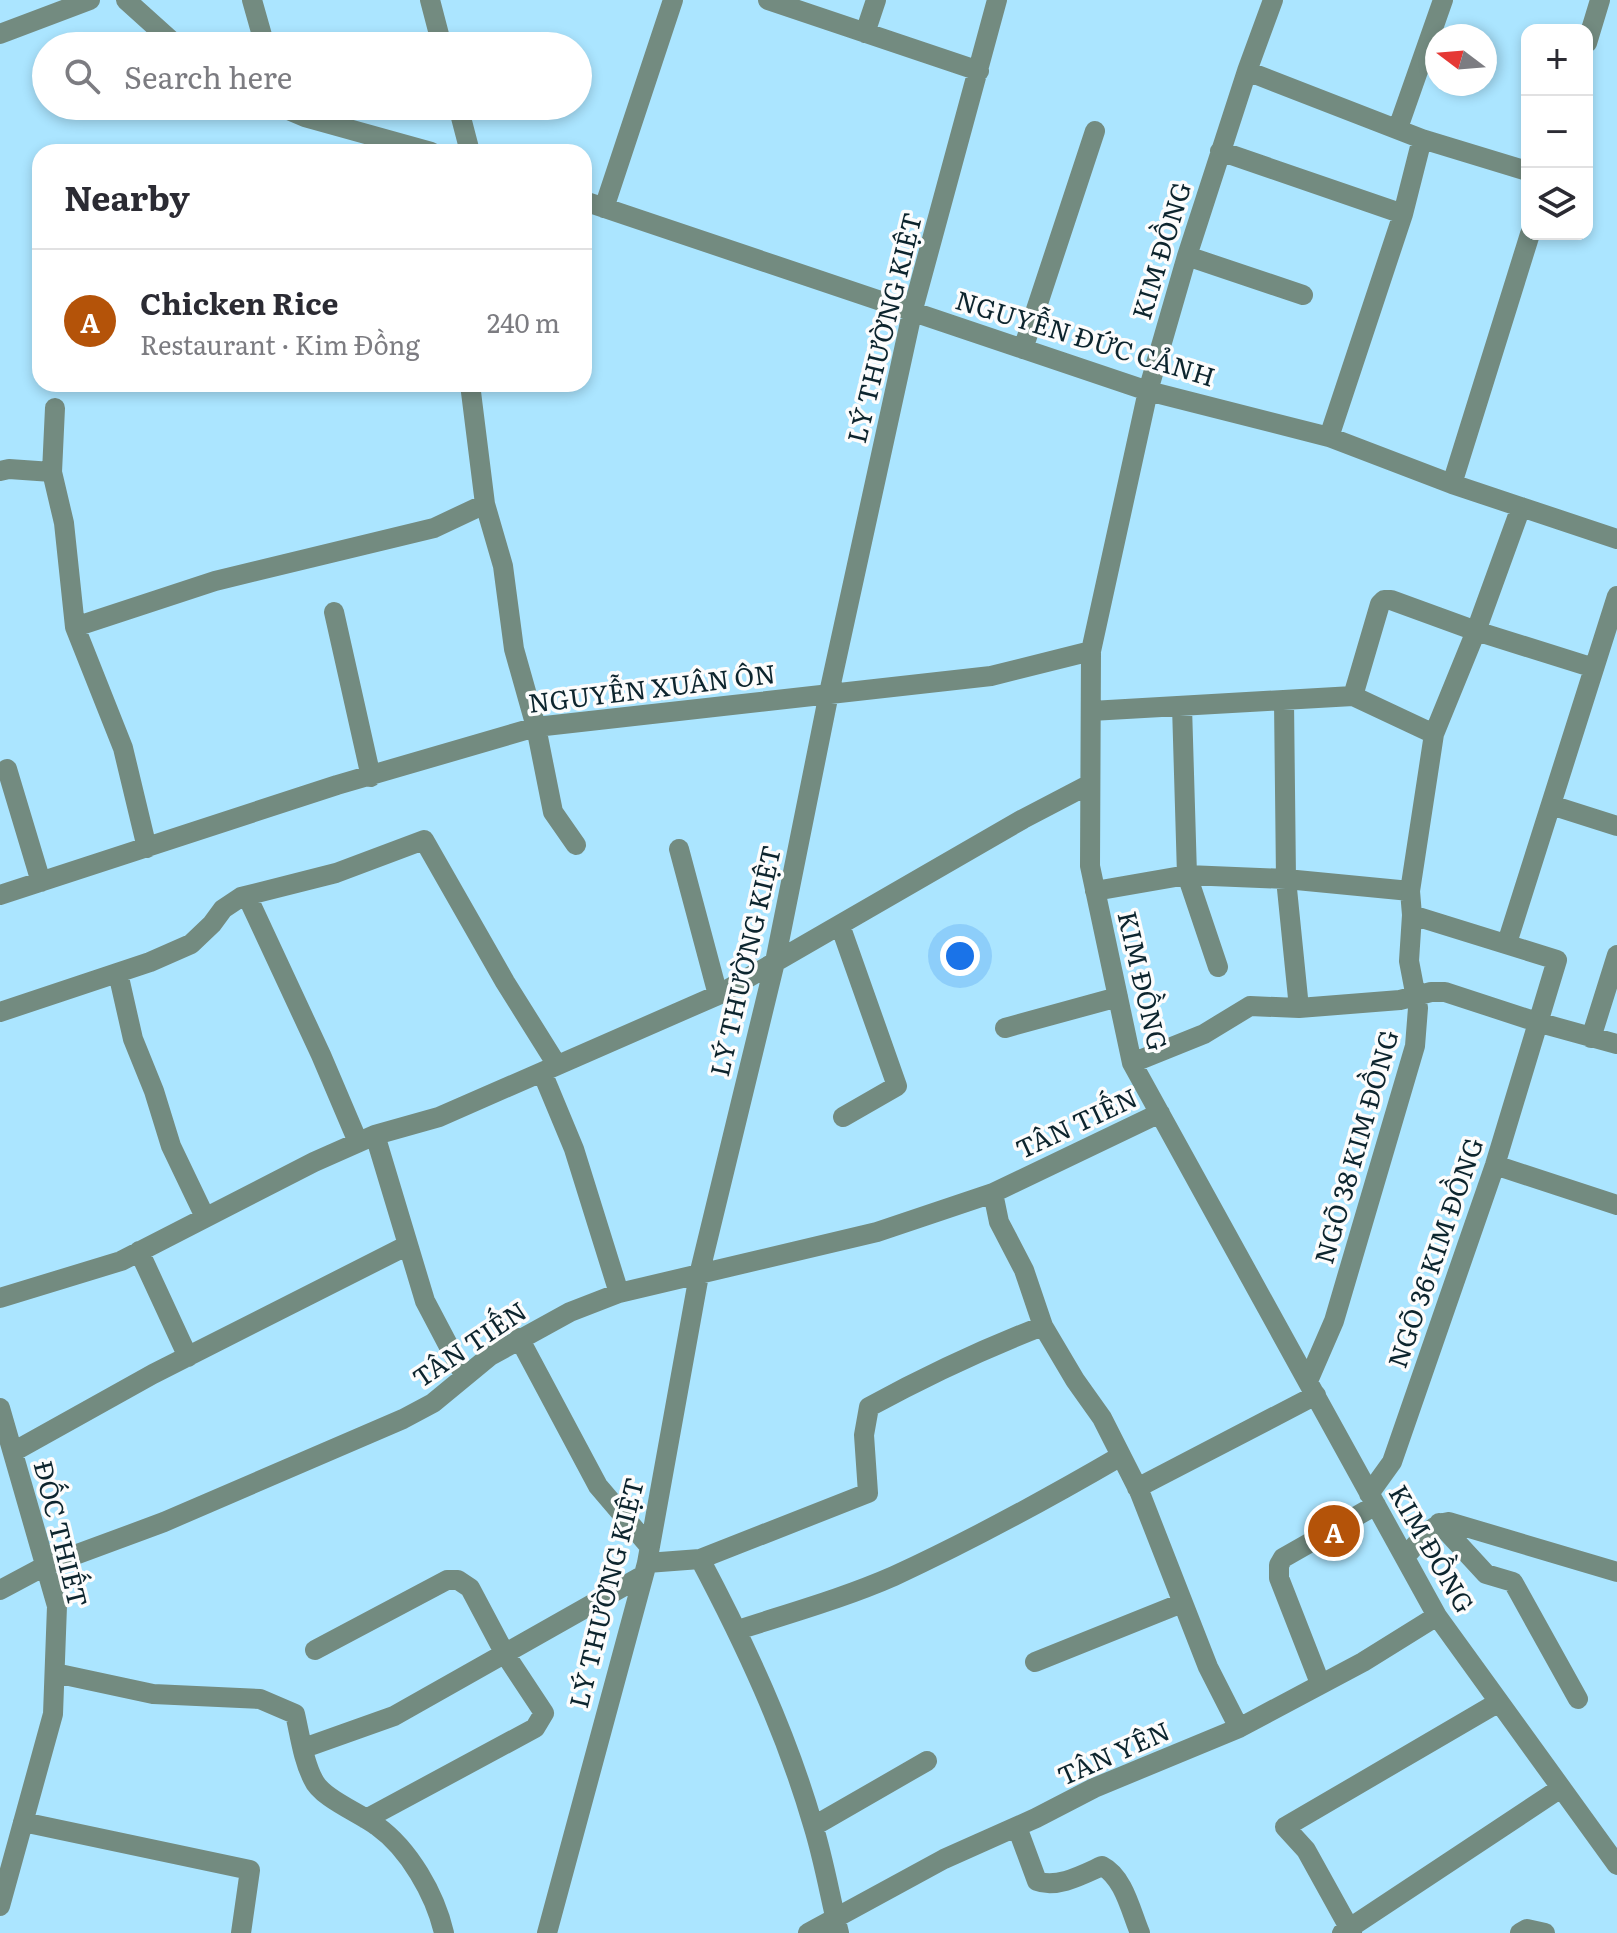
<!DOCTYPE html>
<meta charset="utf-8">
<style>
body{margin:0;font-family:Literata,serif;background:#f7f7f7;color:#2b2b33}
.controls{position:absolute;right:24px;top:24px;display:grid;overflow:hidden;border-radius:16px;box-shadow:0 4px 12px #0003}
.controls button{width:72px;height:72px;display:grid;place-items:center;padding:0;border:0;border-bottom:2px solid #e1e1e2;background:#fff;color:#2b2b33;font:40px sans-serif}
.compass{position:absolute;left:1425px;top:24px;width:72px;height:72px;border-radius:50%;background:#fff;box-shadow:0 4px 12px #0003;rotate:286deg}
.you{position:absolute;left:960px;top:956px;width:28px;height:28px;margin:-20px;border:6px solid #fff;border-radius:50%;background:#1a73e8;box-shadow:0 0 0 12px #1a73e833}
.badge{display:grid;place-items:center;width:52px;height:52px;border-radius:50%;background:#b45309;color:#fff;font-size:26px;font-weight:700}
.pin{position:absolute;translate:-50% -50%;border:4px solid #fff;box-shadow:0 2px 8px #0006}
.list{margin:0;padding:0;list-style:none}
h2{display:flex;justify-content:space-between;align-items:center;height:104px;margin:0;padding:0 32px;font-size:34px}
h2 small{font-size:26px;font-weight:400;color:#7c7c81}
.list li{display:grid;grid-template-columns:52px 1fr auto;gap:24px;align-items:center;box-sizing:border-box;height:144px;padding:0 32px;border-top:2px solid #e1e1e2}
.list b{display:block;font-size:30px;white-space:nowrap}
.list p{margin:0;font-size:26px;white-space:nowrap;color:#7c7c81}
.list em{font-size:26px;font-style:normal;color:#7c7c81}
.icon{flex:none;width:44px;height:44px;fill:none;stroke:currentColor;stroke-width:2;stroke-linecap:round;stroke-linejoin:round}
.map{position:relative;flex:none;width:1617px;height:1933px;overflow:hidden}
.search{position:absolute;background:#fff;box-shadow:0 4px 12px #0003;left:32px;top:32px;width:560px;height:88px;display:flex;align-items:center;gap:20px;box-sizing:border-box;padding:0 28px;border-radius:44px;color:#7c7c81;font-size:30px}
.panel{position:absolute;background:#fff;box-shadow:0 4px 12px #0003;left:32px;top:144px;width:560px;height:248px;border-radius:24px}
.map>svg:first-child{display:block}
</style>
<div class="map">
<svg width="1617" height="1933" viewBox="0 0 1617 1933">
<rect width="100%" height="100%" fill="#abe5ff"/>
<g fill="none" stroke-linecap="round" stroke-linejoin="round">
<!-- minor -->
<path stroke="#738b80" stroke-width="20" d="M126 0 177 46
M252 0 265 46
M430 0 442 46
M768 0 979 71
M1273 0 1247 71 1187 256 1148 391 1091 651 1090 866 1132 1063 1437 1616 1617 1865
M865 33 876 0
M0 34 90 0
M1587 43 1600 0
M1247 71 1422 139 1527 171
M279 106 305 117 431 152
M458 106 470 152
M1398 128 1443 0
M1220 151 1403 214
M584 201 1148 391 1329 437 1452 484 1617 539
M604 208 673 0
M1187 256 1303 295
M1023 349 1095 131
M470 384 485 504 503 566 514 649 536 727 553 812 576 845
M55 408 52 472 64 523 75 627 123 748 147 848
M1329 437 1403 214 1422 139
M0 471 9 469 52 472
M1452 484 1530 234
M334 612 371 777
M75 627 215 581 434 528 485 504
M1353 696 1380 604 1384 600H1391L1476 631 1594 668
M1284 701 1286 879 1299 1008
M1182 706 1187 875 1218 967
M1091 711 1353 696 1434 734
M7 769 41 882
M1551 805 1617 826
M679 849 718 995
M1095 891 1187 875 1286 879 1410 891
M0 895 337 785 536 727 991 676 1091 651
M247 896 321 1055 358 1142
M840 925 897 1086 843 1117
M1507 943 1617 596
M118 973 133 1039 154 1091 171 1146 205 1217
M0 1012 150 962 191 944 212 924 223 909 241 897 336 873 424 840 505 982 557 1065
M1005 1028 1118 997
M1591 1038 1617 955
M1132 1063 1204 1034 1250 1006 1299 1008 1400 1000 1431 992H1445L1537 1022 1617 1044
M542 1072 574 1149 619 1293
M375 1135 425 1301 465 1377
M1495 1165 1617 1205
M993 1193 999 1222 1024 1270 1043 1326 1075 1380 1102 1418 1140 1493 1208 1667 1239 1728
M139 1251 188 1357
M0 1298 121 1261 314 1162 375 1135 439 1117 718 995 1023 819 1090 784
M519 1338 598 1486 650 1547
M1308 1381 1334 1321 1415 1046 1418 1008 1409 961 1412 915 1410 891 1434 734 1476 631 1521 507
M0 1408 57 1606 53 1714 0 1906
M13 1452 153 1374 408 1245
M1137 1488 1316 1395
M1369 1494 1392 1462 1495 1165 1557 960 1412 915
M1439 1523 1486 1574 1513 1582 1578 1699
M1405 1557C1418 1543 1430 1524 1449 1522L1617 1572
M700 1559C745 1644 786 1732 813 1825 824 1860 830 1897 839 1933
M647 1563 700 1559 868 1493 864 1435 869 1407C926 1376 983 1349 1043 1326
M0 1590 45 1566 164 1522 403 1419 433 1403 490 1356 570 1312 619 1293 877 1232 993 1193 1160 1113
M738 1630C790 1613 844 1598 894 1576 972 1540 1047 1499 1121 1456
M315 1650 447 1580H458L470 1588 505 1654 544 1713 535 1728 366 1819
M1035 1662 1182 1603
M55 1673 153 1694 260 1699 295 1714C300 1735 303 1760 313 1779 321 1798 360 1813 377 1826 409 1849 435 1894 444 1933
M1320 1683 1279 1578V1565L1283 1558 1376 1505
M304 1748 394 1716 642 1576
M23 1822 250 1870 241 1933
M814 1826 927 1761
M1017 1827 1037 1881C1057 1889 1084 1874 1102 1866 1124 1877 1131 1912 1140 1933
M547 1933 647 1563 699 1275 775 962 829 693 912 313 997 0
M808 1933 944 1859 1036 1818 1094 1788 1239 1728 1363 1662 1437 1616
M1342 1933 1561 1788
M1352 1933 1306 1850 1285 1827 1499 1702
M1520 1933 1527 1929 1545 1933"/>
</g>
<g text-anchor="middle" stroke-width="7" stroke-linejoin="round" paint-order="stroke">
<!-- street labels -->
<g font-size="26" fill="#0d252e" stroke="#fcfcfc">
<text transform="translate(1162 251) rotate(-73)" y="9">KIM ĐỒNG</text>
<text transform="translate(885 328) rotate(-76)" y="9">LÝ THƯỜNG KIỆT</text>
<text transform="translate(1085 339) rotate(17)" y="9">NGUYỄN ĐỨC CẢNH</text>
<text transform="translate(652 689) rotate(-7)" y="9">NGUYỄN XUÂN ÔN</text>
<text transform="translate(746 961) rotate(-77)" y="9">LÝ THƯỜNG KIỆT</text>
<text transform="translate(1142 981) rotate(77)" y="9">KIM ĐỒNG</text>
<text transform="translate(1077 1124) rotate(-25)" y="9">TÂN TIẾN</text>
<text transform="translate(1357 1147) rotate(-74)" y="9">NGÕ 38 KIM ĐỒNG</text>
<text transform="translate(1436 1253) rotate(-71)" y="9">NGÕ 36 KIM ĐỒNG</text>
<text transform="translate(470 1345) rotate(-34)" y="9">TÂN TIẾN</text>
<text transform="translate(60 1534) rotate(76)" y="9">ĐỐC THIẾT</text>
<text transform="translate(1431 1549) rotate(60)" y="9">KIM ĐỒNG</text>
<text transform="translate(607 1593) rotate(-76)" y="9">LÝ THƯỜNG KIỆT</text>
<text transform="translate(1114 1754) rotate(-24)" y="9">TÂN YÊN</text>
</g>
</g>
</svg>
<div class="controls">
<button>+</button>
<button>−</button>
<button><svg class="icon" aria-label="layers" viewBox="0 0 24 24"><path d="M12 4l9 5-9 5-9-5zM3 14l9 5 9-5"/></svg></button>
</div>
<svg class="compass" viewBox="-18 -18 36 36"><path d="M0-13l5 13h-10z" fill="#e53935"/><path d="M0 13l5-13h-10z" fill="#7c7c81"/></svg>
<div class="you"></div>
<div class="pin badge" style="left:1334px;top:1531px">A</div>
<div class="search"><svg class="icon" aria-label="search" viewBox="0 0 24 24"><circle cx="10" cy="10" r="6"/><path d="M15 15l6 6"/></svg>Search here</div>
<section class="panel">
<h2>Nearby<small></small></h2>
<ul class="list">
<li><span class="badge">A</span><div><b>Chicken Rice</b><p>Restaurant · Kim Đồng</p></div><em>240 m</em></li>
</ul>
</section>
</div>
